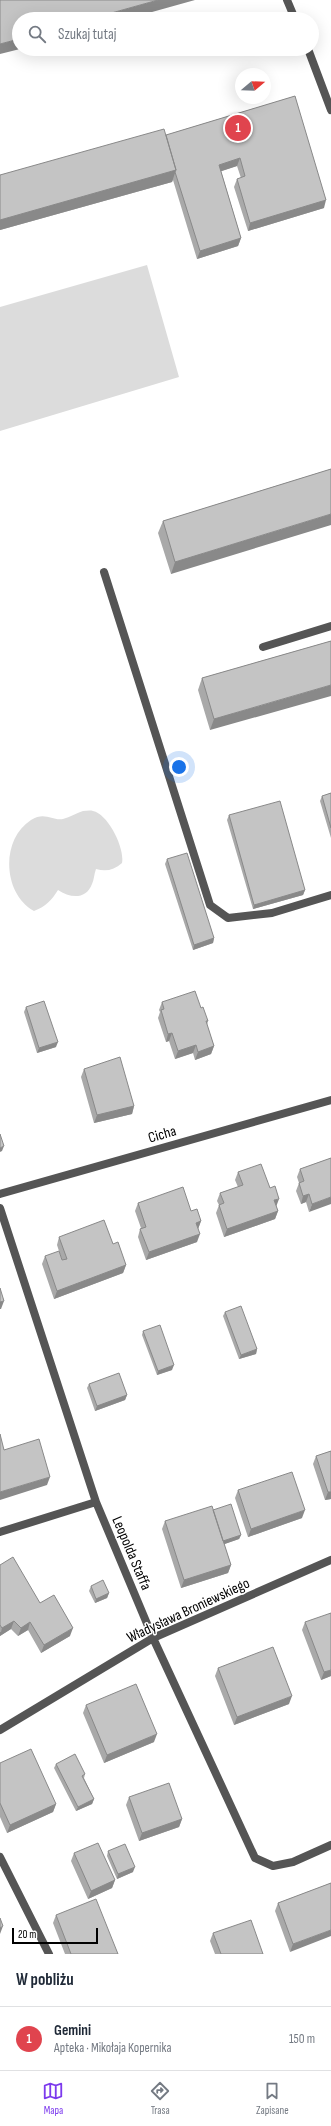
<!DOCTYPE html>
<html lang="pl">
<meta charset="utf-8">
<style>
body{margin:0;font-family:"Sofia Sans Condensed",sans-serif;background:#f2f2f3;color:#1f2937}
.compass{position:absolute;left:235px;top:68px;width:36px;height:36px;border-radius:50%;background:#fff;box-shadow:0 4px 16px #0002;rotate:71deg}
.scale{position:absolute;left:12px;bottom:10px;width:86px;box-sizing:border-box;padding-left:4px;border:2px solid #000;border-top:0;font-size:11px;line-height:14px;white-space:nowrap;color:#000;-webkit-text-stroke:3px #fff;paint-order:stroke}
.you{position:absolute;left:179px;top:767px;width:14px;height:14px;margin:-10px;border:3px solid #fff;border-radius:50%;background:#1a73e8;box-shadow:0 0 0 6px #1a73e833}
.badge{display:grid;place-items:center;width:26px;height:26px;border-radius:50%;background:#7c3aed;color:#fff;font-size:13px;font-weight:700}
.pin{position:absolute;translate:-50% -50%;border:2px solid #fff;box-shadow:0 1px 4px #0006}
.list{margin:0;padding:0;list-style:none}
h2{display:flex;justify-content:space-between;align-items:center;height:52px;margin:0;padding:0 16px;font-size:17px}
h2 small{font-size:13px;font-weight:400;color:#747a83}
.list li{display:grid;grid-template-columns:26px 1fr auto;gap:12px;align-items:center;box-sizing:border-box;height:64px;padding:0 16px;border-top:1px solid #e0e1e3}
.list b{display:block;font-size:15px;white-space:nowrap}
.list p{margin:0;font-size:13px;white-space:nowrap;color:#747a83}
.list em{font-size:13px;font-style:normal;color:#747a83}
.icon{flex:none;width:22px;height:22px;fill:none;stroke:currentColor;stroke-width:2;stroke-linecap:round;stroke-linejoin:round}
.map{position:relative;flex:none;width:331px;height:1954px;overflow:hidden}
.search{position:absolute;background:#fff;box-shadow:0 4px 16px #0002;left:12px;right:12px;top:12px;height:44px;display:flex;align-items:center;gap:10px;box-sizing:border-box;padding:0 14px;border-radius:22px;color:#747a83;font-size:15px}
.sheet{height:116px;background:#fff}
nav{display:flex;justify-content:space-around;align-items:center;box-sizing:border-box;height:56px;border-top:1px solid #e0e1e3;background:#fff;font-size:11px;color:#747a83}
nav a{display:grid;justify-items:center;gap:2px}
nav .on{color:#7c3aed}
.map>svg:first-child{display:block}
</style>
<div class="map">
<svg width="331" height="1954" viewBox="0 0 331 1954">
<rect width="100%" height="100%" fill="#fff"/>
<!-- green -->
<path fill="#dcdcdc" d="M147 265 179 377 0 431V307Z
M83 811C86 811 90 810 93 811 108 814 125 848 122 863 114 870 106 872 96 869 94 874 94 880 92 884 86 900 70 898 58 890 52 900 45 907 34 911 3 894 0 840 31 820 45 811 52 821 63 819 70 817 77 813 83 811Z"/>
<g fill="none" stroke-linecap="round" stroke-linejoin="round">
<!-- lane -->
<path stroke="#555" stroke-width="8" d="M0 1857 49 1954"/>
<!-- street -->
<path stroke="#555" stroke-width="8" d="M287 0 295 19
M308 49 331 110
M104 572 210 905 228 918 272 913 331 895
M263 647 331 626
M0 1194 331 1100
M0 1208 96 1502 153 1638 255 1858 273 1866 293 1862 331 1845
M0 1532 96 1502
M0 1730 153 1638 331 1560"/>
</g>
<!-- wall -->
<path fill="#a9a9a9" d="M295 96 324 208 248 231 234 187 237 179 241 178 237 166 221 171 241 238 238 246 197 259 173 180 172 182 0 230V175L166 135Z
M331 469 171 574 158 533 163 521Z
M331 641 210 730 198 690 202 678Z
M331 793V838L320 801 322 796Z
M229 815 305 890 303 895 253 909 227 820Z
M167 859 214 938 213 943 193 950 165 864Z
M162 1002 201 1008 208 1021 207 1025 214 1046 211 1054 195 1060 193 1053 175 1059 169 1041 166 1042 158 1018 160 1012 159 1010Z
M26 1007 56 1047 37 1053 24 1012Z
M84 1069 134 1106 132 1114 94 1123 81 1077Z
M331 1158 309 1212 306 1202 301 1204 296 1191 299 1183 297 1177 300 1169Z
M238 1172 270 1188 278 1211 275 1219 224 1237 216 1213 219 1205 217 1201 220 1193 238 1187 235 1180Z
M138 1203 191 1211 201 1221 198 1229 197 1242 146 1260 138 1237 140 1229 141 1228 135 1211Z
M59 1237 113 1244 126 1265 123 1273 54 1299 42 1264 45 1256 62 1260 57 1245Z
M225 1312 257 1349 256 1354 239 1359 223 1316Z
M143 1331 172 1370 157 1375 142 1335Z
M89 1384 127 1395 125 1400 95 1411 87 1388Z
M331 1451V1499L325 1500 313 1464 316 1456Z
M238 1490 302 1518 248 1537 235 1498Z
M213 1510 241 1535 239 1539 224 1544 231 1565 228 1573 181 1588 162 1529 165 1521Z
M0 1565 40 1603 70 1636 41 1653 28 1630 18 1636 11 1629 0 1636Z
M91 1586 109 1593 107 1598 95 1603 89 1591Z
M305 1622 331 1676 321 1680 302 1630Z
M218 1668 289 1704 234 1725 215 1676Z
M86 1705 154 1742 104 1763 83 1713Z
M0 1763 56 1804 53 1812 7 1833 0 1817Z
M56 1764 85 1774 84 1778 94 1799 92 1804 76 1811 54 1768Z
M129 1797 182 1819 179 1827 139 1841 126 1805Z
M108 1851 133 1872 117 1879 107 1856Z
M74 1853 115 1880 112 1888 88 1899 71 1861Z
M331 1883 290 1952 275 1911 278 1903Z
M56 1915 118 1954H65L53 1923Z
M213 1933 263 1954H215L210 1941Z"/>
<!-- shaded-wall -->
<path fill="#898989" d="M158 0H195L127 19H90Z
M19 39V49H20L0 54V44Z
M240 158 237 166 216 173 219 165Z
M176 170 172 182 0 230V220Z
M326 200 324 208 248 231 250 223Z
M241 238 238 246 197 259 200 251Z
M331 514V525L171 574 175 562Z
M331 685V696L210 730 214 719Z
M305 890 303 895 253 909 254 905Z
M214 938 213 943 193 950 194 945Z
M172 1033 169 1041 166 1042 168 1034Z
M58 1042 56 1047 37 1053 39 1048Z
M196 1045 193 1053 175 1059 178 1051Z
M214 1046 211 1054 195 1060 198 1052Z
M134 1106 132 1114 94 1123 97 1115Z
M4 1146 2 1151 0 1152V1148Z
M309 1194 306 1202 301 1204 303 1196Z
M331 1197V1204L309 1212 312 1204Z
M279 1199 276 1207 274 1200Z
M278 1211 275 1219 224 1237 227 1229Z
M201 1221 198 1229 193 1231 196 1223Z
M200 1234 197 1242 146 1260 149 1252Z
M126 1265 123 1273 54 1299 57 1291Z
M4 1301 1 1309H0V1302Z
M257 1349 256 1354 239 1359 241 1355Z
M174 1365 172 1370 157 1375 158 1371Z
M127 1395 125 1400 95 1411 97 1406Z
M50 1477 47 1485 0 1500V1492Z
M328 1492H331V1499L325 1500Z
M305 1510 302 1518 248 1537 251 1529Z
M241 1535 239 1539 222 1545 223 1541Z
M231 1565 228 1573 181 1588 184 1580Z
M109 1593 107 1598 95 1603 96 1599Z
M14 1621 11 1629 0 1636V1632H1L2 1628Z
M30 1622 28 1630 18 1636 21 1628Z
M73 1628 70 1636 41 1653 44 1645Z
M331 1670V1676L321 1680 324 1672Z
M292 1696 289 1704 234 1725 237 1717Z
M157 1734 154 1742 104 1763 107 1755Z
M94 1799 92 1804 76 1811 78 1807Z
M56 1804 53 1812 7 1833 10 1825Z
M182 1819 179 1827 139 1841 142 1833Z
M135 1867 133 1872 117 1879 118 1874Z
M115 1880 112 1888 88 1899 91 1891Z
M3 1926 0 1934V1928Z
M331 1930V1936L290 1952 293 1944Z"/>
<!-- building -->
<path fill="#c4c4c4" stroke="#898989" d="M0 0H158L90 19H19V39L0 44Z
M295 96 326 200 250 223 237 179 245 176 240 158 219 165 241 238 200 251 175 172 176 170 166 135Z
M164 129 176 170 0 220V175Z
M331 469V514L175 562 163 521Z
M331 641V685L214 719 202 678Z
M331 793V828L322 796Z
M280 801 305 890 254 905 229 815Z
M187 853 214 938 194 945 167 859Z
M195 991 201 1008 203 1007 208 1021H206L214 1046 198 1052 196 1045 178 1051 172 1033 168 1034 161 1010 164 1009 162 1002Z
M44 1001 58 1042 39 1048 26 1007Z
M120 1057 134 1106 97 1115 84 1069Z
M0 1134 4 1146 0 1148Z
M331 1158V1197L312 1204 309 1194 303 1196 299 1183 304 1181 300 1169Z
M261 1164 270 1188 275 1186 279 1199 274 1200 278 1211 227 1229 219 1205 224 1203 220 1193 243 1185 238 1172Z
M183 1187 191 1211 197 1209 201 1221 196 1223 200 1234 149 1252 140 1229 146 1227 138 1203Z
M104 1220 113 1244 118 1242 126 1265 57 1291 45 1256 59 1251 62 1260 67 1259 59 1237Z
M0 1288 4 1301 0 1302Z
M241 1306 257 1349 241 1355 225 1312Z
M160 1325 174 1365 158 1371 143 1331Z
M119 1373 127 1395 97 1406 89 1384Z
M0 1434 4 1450 39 1439 50 1477 0 1492Z
M331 1451V1492H328L316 1456Z
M292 1472 305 1510 251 1529 238 1490Z
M231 1504 241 1535 223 1541 213 1510Z
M212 1506 231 1565 184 1580 165 1521Z
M13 1557 40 1603 54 1595 73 1628 44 1645 30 1622 21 1628 14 1621 2 1628 0 1625V1565Z
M103 1580 109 1593 96 1599 91 1586Z
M331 1613V1670L324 1672 305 1622Z
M273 1647 292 1696 237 1717 218 1668Z
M136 1684 157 1734 107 1755 86 1705Z
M31 1749 56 1804 10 1825 0 1803V1763Z
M75 1754 85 1774 82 1776 94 1799 78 1807 56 1764Z
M169 1783 182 1819 142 1833 129 1797Z
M98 1843 115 1880 91 1891 74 1853Z
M125 1844 135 1867 118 1874 108 1851Z
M331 1883V1930L293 1944 278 1903Z
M96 1899 118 1954H71L56 1915Z
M0 1918 3 1926 0 1928Z
M251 1920 263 1954H221L213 1933Z"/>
<g text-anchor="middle" stroke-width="3" stroke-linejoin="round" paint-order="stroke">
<!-- street labels -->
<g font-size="15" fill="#000" stroke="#fff">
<text transform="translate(162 1134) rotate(-16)" y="5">Cicha</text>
<text transform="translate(132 1553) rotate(67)" y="5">Leopolda Staffa</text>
<text transform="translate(188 1610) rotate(-25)" y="5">Władysława Broniewskiego</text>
</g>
</g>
</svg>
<svg class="compass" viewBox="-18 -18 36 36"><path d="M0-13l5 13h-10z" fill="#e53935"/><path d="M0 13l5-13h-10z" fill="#747a83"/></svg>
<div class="scale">20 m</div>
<div class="you"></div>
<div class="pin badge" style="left:238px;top:128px;background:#e0444e">1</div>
<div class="search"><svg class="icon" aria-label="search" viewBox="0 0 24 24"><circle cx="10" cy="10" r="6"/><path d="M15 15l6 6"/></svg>Szukaj tutaj</div>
</div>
<section class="sheet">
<h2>W pobliżu<small></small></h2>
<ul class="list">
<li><span class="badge" style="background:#e0444e">1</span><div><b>Gemini</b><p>Apteka · Mikołaja Kopernika</p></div><em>150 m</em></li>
</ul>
</section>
<nav>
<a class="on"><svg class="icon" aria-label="map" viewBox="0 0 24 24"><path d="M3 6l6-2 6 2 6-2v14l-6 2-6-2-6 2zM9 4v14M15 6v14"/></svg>Mapa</a>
<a><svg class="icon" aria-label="directions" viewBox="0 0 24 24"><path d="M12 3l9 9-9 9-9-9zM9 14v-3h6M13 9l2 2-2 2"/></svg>Trasa</a>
<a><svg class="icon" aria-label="saved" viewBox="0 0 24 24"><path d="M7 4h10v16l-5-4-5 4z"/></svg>Zapisane</a>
</nav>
